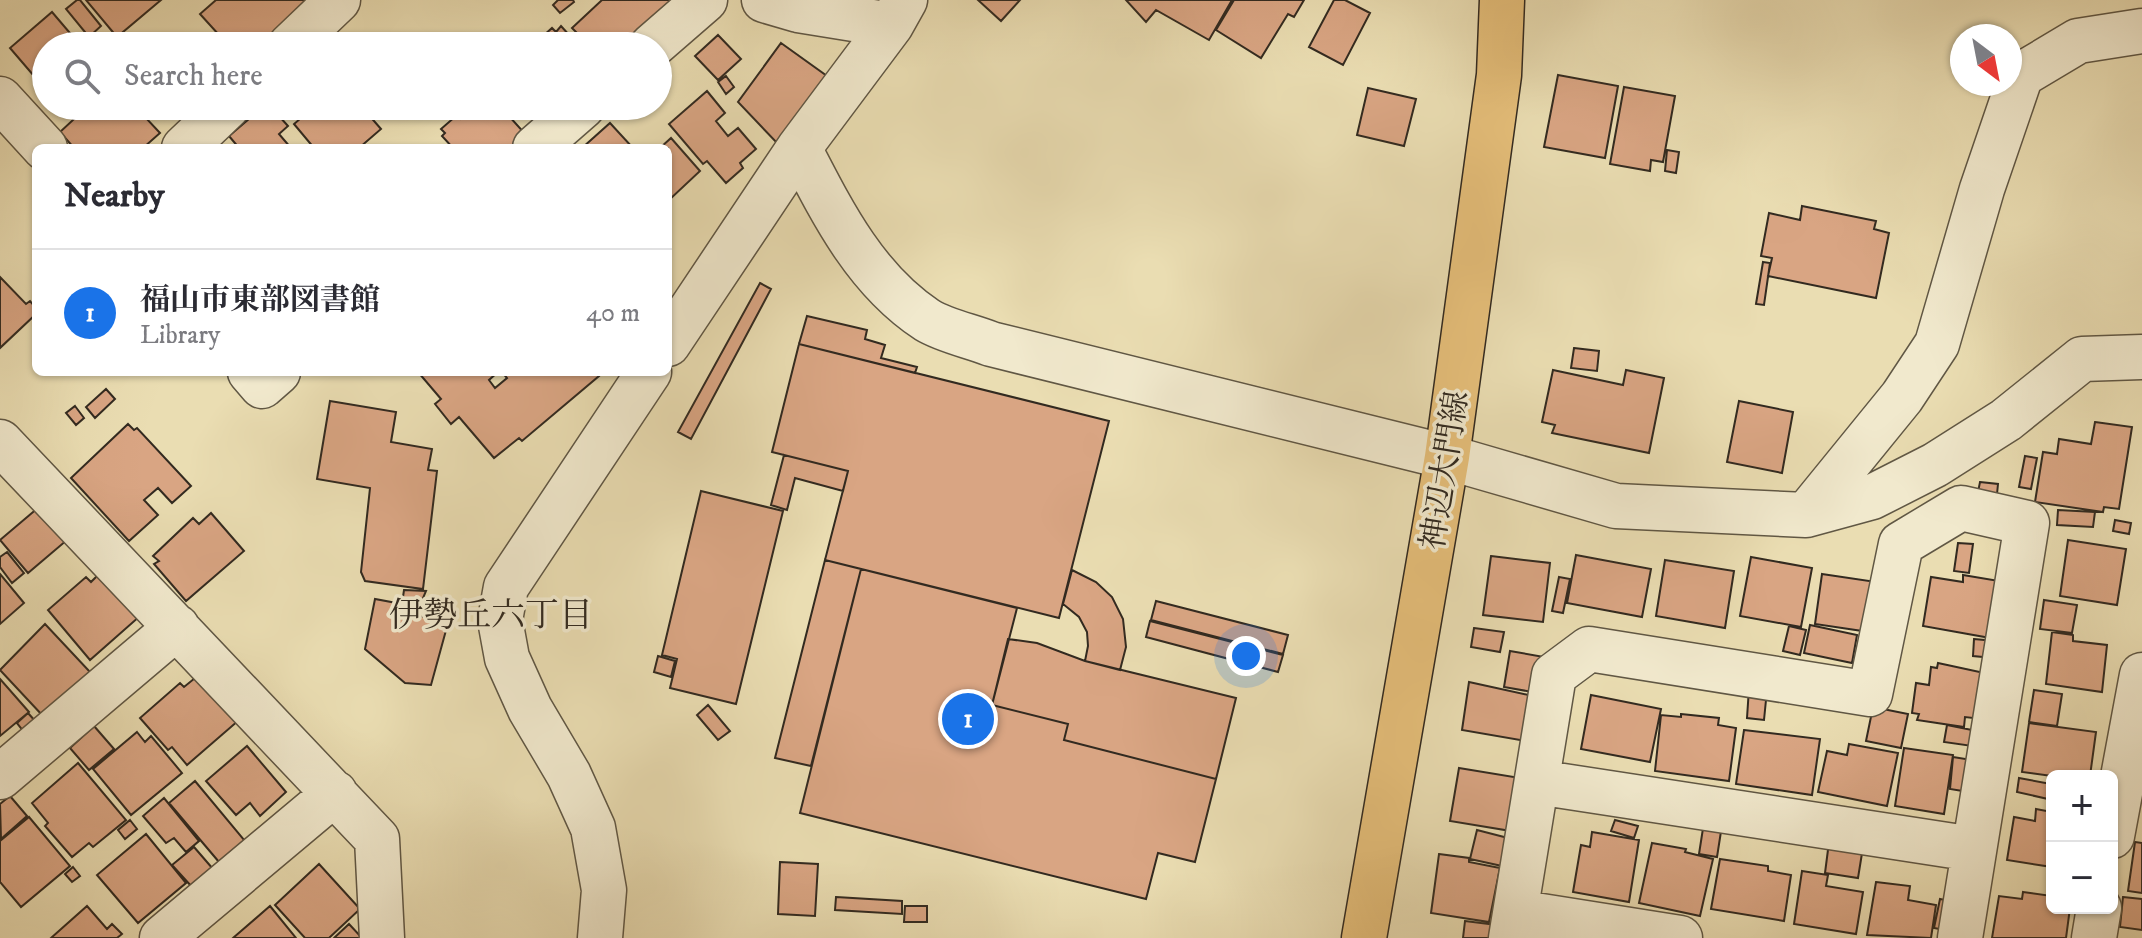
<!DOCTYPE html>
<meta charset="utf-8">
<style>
body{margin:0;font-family:"IM FELL DW Pica","Noto Serif JP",serif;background:#f7f7f7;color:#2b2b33}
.controls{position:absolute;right:24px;bottom:24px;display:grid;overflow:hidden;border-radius:12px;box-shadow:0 2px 6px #0004}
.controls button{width:72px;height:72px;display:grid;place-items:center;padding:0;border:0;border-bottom:2px solid #e1e1e2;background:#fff;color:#2b2b33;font:40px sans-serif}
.compass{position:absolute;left:1950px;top:24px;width:72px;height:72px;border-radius:50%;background:#fff;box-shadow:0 2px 6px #0004;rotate:148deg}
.you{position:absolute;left:1246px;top:656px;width:28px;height:28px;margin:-20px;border:6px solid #fff;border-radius:50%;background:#1a73e8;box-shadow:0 0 0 12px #1a73e833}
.badge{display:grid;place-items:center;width:52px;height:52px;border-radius:50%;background:#1a73e8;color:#fff;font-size:26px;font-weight:700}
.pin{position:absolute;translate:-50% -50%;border:4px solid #fff;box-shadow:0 2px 8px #0006}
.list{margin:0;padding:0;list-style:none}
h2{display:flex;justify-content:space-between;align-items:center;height:104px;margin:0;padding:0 32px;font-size:34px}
h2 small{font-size:26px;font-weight:400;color:#7c7c81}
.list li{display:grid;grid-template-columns:52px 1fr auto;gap:24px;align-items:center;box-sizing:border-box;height:128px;padding:0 32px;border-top:2px solid #e1e1e2}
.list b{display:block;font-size:30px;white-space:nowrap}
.list p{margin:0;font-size:26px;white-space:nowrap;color:#7c7c81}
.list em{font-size:26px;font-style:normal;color:#7c7c81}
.icon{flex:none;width:44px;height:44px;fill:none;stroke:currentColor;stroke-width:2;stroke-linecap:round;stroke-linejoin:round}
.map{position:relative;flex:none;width:2142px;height:938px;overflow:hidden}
.search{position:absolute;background:#fff;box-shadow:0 2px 6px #0004;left:32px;top:32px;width:640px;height:88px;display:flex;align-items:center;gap:20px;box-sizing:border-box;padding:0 28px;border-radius:44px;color:#7c7c81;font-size:30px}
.panel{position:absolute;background:#fff;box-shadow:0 2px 6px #0004;left:32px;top:144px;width:640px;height:232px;border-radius:12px}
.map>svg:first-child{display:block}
</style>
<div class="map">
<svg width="2142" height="938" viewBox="0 0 2142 938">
<rect width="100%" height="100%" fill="#eaddb2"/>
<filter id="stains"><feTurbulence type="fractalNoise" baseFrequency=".0025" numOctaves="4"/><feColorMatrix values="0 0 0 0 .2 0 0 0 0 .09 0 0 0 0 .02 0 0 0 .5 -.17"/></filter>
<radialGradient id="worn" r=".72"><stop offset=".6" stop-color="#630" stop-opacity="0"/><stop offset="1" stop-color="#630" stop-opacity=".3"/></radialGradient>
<!-- building -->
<path fill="#d9a583" stroke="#322a20" stroke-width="2" d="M77 0H80L101 26 89 37 66 9Z
M86 0H161L117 37Z
M216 0H303L306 3 259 46H229L200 14Z
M558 0H573L574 2 560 13 553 5Z
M602 0H671L674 3 632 46H590L572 28Z
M978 0H1020L1001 21Z
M1126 0H1232L1209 40 1156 10 1146 22Z
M1234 0H1304L1294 17 1288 14 1261 58 1216 30Z
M1334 0H1345L1370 13 1343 65 1309 47Z
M52 12 81 46H46V90L10 48Z
M561 26 579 46H532L552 28 556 32Z
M718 35 741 59 718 80 695 56Z
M781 43 827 76 778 144 738 102Z
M1558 75 1618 86 1605 158 1544 147Z
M726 76 734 87 726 94 718 82Z
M1624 87 1675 96 1663 162 1651 160 1650 171 1610 164Z
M1368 88 1416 99 1404 146 1357 135Z
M707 91 725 113 716 121 728 136 738 128 756 149 740 163 743 168 726 183 707 161 703 164 669 124Z
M88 106H141L148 113 144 116 160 133 143 148H74L60 132Z
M264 106H270L288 126 279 134 291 148H239L229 136Z
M315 106H361L381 129 359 148H314L294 124Z
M476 106H500L527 136 514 148H453L442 136 445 133 441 129 457 115 461 119Z
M527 106H554L539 120Z
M610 123 633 148H582Z
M671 138 700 171 668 201V148H660Z
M1667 150 1679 152 1676 173 1665 171Z
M1802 206 1876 221 1874 229 1889 233 1876 298 1768 276 1772 258 1761 256 1769 213 1800 220Z
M1763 262 1770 263 1764 305 1756 304Z
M0 277 26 304 30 301 36 308V314L0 348Z
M760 283 771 289 691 439 678 432Z
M807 316 867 330 865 339 885 345 881 358 917 367 915 373 799 344Z
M799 344 1109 421 1059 618 825 560 848 471 772 452Z
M1574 348 1599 351 1597 371 1571 368Z
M1553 370 1623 385 1626 370 1664 378 1649 453 1552 433 1555 425 1542 422Z
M418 372H498L489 380 495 388 507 378 502 372H596L599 376 522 441 519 438 494 458 459 417 451 424 435 404 441 399Z
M106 389 115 399 95 418 86 407Z
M330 401 396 412 391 442 432 449 428 470 437 471 423 589 365 581 361 572 370 488 317 479Z
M1739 401 1793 412 1782 473 1727 462Z
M75 406 84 418 76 425 66 413Z
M2095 422 2132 427 2119 509 2104 507 2103 512 2035 502 2043 452 2057 454 2059 439 2091 444Z
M128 424 134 430 137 428 191 486 172 503 158 488 144 500 158 515 129 541 71 478Z
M784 455 848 471 843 491 795 478 787 510 771 505Z
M2025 456 2037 458 2031 489 2019 487Z
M1980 482 1998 484 1997 494 1978 492Z
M701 491 783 511 736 704 670 688 677 659 662 655Z
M39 507 67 540 28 573 0 540Z
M2058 510 2095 512 2093 527 2057 525Z
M211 513 244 551 186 601 154 564 159 561 153 556 193 518 199 524Z
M2115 520 2131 523 2129 534 2113 531Z
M2068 540 2126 549 2117 605 2060 596Z
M1958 543 1973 544 1969 573 1954 571Z
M7 552 24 573 12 583 0 567V557Z
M1576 555 1651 569 1642 617 1567 603Z
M1491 556 1550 563 1543 622 1483 615Z
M1751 557 1812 568 1801 627 1740 616Z
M825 560 861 569 811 766 775 758Z
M1665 560 1734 571 1725 628 1656 616Z
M861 569 1017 608 992 705 1068 724 1064 740 1216 779 1195 862 1158 853 1146 899 800 813Z
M1072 570 1096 582 1112 597 1123 619 1126 647 1120 670 1085 661 1088 646 1087 632 1079 617 1063 604Z
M101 572 140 616 90 660 48 610 86 577 91 582Z
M0 574 24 603 0 624Z
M1822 574 1883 583 1876 633 1815 624Z
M1963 575 2005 582 1996 639 1923 626 1931 577 1963 582Z
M1559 577 1570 579 1563 613 1552 611Z
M404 590 426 591 416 615 448 623 431 685 405 683 365 649 375 599 402 604Z
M2044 600 2077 605 2072 633 2040 629Z
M1156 601 1288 635 1283 654 1151 620Z
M1150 621 1283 655 1278 672 1146 637Z
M45 624 90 672 43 716 0 670Z
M1810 625 1857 635 1852 663 1804 653Z
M1789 626 1806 630 1800 655 1783 651Z
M1474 628 1504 632 1500 652 1471 647Z
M2052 632 2073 635V641L2107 645 2102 692 2046 684Z
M1008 639 1037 643 1085 661 1236 698 1216 779 1064 740 1068 724 992 705Z
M1974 639 1995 641 1993 658 1973 656Z
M1510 651 1544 657 1538 693 1504 687Z
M658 656 675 661 671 677 654 672Z
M1938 663 1989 674 1982 719 1965 717 1964 727 1917 720 1919 714 1912 713 1916 683 1929 685 1931 667 1937 668Z
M195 678 239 720 187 765 172 747 168 750 140 718 180 683 184 687Z
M0 679 29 712 0 736Z
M1469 682 1533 696 1526 741 1462 730Z
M1749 688 1767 690 1764 720 1747 718Z
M2034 690 2062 694 2057 726 2029 722Z
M1591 695 1661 709 1650 762 1581 749Z
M708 705 730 731 718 740 697 715Z
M1873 707 1908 714 1901 748 1866 741Z
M28 713 36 722 24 732 17 723Z
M1681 714 1719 718 1718 725 1736 728 1729 781 1655 771 1661 715 1681 717Z
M2029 723 2096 732 2090 776H2052L2022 772Z
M1947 725 1982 732 1979 747 1944 742Z
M94 726 114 749 89 770 70 748Z
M1744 730 1820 739 1812 795 1736 784Z
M137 732 145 742 151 736 182 773 131 815 93 769Z
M1849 744 1898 753 1887 806 1818 792 1827 751 1847 755Z
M247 746 286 792 260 816 250 803 236 815 206 781Z
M1904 748 1953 755 1944 814 1895 806Z
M1953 757 1972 760 1969 792 1950 789Z
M78 763 126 820 93 847 89 843 72 857 45 826 48 823 32 803Z
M1459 768 1520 778 1511 831 1450 821Z
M2019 778 2051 784 2048 799 2017 792Z
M195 781 245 841 219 862 169 803Z
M10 796 27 816 1 839 0 804Z
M164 798 199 841 186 852 174 838 166 843 143 816Z
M2036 809 2052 812V867L2007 860 2014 817 2035 821Z
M29 817 70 866 21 907 0 882V841Z
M130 820 137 829 125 839 118 830Z
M1615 820 1638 826 1634 838 1611 831Z
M1704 822 1722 825 1717 857 1699 854Z
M1477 830 1508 838 1502 866 1470 859Z
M1592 832 1639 840 1629 902 1573 892 1581 845 1590 847Z
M146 834 186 883 138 923 97 875Z
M1829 842 1863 847 1858 878 1825 873Z
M2135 842 2142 843V893L2128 891Z
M1652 843 1686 849 1685 852 1713 859 1700 916 1639 903Z
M194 847 213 869 192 887 172 865Z
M1439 854 1469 858V862L1500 868 1489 922 1431 913Z
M1720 859 1768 866V871L1791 875 1784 921 1711 909Z
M780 862 818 864 815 916 778 914Z
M319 864 360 909 329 938H305L275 905Z
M73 867 80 876 72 882 65 874Z
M1802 871 1828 875 1826 886 1863 892 1856 934 1794 924Z
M1876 882 1910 886 1908 900 1936 905 1931 938 1867 935Z
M2023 892 2052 896V908H2070L2066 938H1992L1999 896 2022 899Z
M836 897 902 901V914L835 910Z
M2123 897 2142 899V930L2120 927Z
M1940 899 1955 902 1950 931 1934 928Z
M87 906 107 929 112 924 122 934 117 938H51Z
M270 906 296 938H233Z
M905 906H927V922H904Z
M1465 921 1497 925 1495 938H1463Z
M349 924 362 938H334Z"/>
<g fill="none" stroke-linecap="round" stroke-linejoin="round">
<defs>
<path id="minor" d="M764 0 798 10 891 25
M290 46 338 0
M652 46 705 0
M0 99 45 148
M184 148 228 106
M535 148 583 106
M799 148C832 212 865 279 927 320 945 331 971 336 991 344L1447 457 1616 506 1806 515 1902 397 1937 344 1982 189 2021 75 2078 41 2142 31
M668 344 799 148 891 25 905 0
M250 372 262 386 278 372
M0 442 377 839 382 938
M1806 515 1872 497 1935 465 2006 420 2082 359 2142 357
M0 777 177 627
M1537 782 1973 849
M2112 836 2142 675
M1516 912 1680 938
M162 938 335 793
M600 938 604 890 593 828 569 775 530 709 507 658 500 620 506 587 649 372
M1511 938 1554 675 1589 649 1870 694 1901 544 1961 508 2027 523 1960 938
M2094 938 2099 908"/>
<path id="major" d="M1364 938 1447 457 1499 75 1502 0"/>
</defs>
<!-- minor casing -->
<use href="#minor" stroke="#605744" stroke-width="47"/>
<!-- major casing -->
<use href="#major" stroke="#322a20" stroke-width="47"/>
<!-- minor -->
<use href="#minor" stroke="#f1e9cd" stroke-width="44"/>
<!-- major -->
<use href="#major" stroke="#e5be79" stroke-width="44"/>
</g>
<g text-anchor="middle" stroke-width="7" stroke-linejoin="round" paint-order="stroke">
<!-- street labels -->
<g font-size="32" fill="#322a20" stroke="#f1e9cd">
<text transform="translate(1444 470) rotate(-81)" y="11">神辺大門線</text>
</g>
<!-- neighbourhood labels -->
<g font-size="34" fill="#322a20" stroke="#f1e9cd">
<text x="491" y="626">伊勢丘六丁目</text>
</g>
</g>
<rect width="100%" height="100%" filter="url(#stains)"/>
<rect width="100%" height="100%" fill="url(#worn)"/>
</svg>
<div class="controls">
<button>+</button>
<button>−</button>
</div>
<svg class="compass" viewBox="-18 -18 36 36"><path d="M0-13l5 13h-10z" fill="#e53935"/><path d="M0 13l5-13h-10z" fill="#7c7c81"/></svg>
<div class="you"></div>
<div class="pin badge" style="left:968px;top:719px">1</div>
<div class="search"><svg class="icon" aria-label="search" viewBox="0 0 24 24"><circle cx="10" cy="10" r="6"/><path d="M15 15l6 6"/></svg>Search here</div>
<section class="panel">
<h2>Nearby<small></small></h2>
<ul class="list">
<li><span class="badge">1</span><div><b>福山市東部図書館</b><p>Library</p></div><em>40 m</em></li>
</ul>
</section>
</div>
